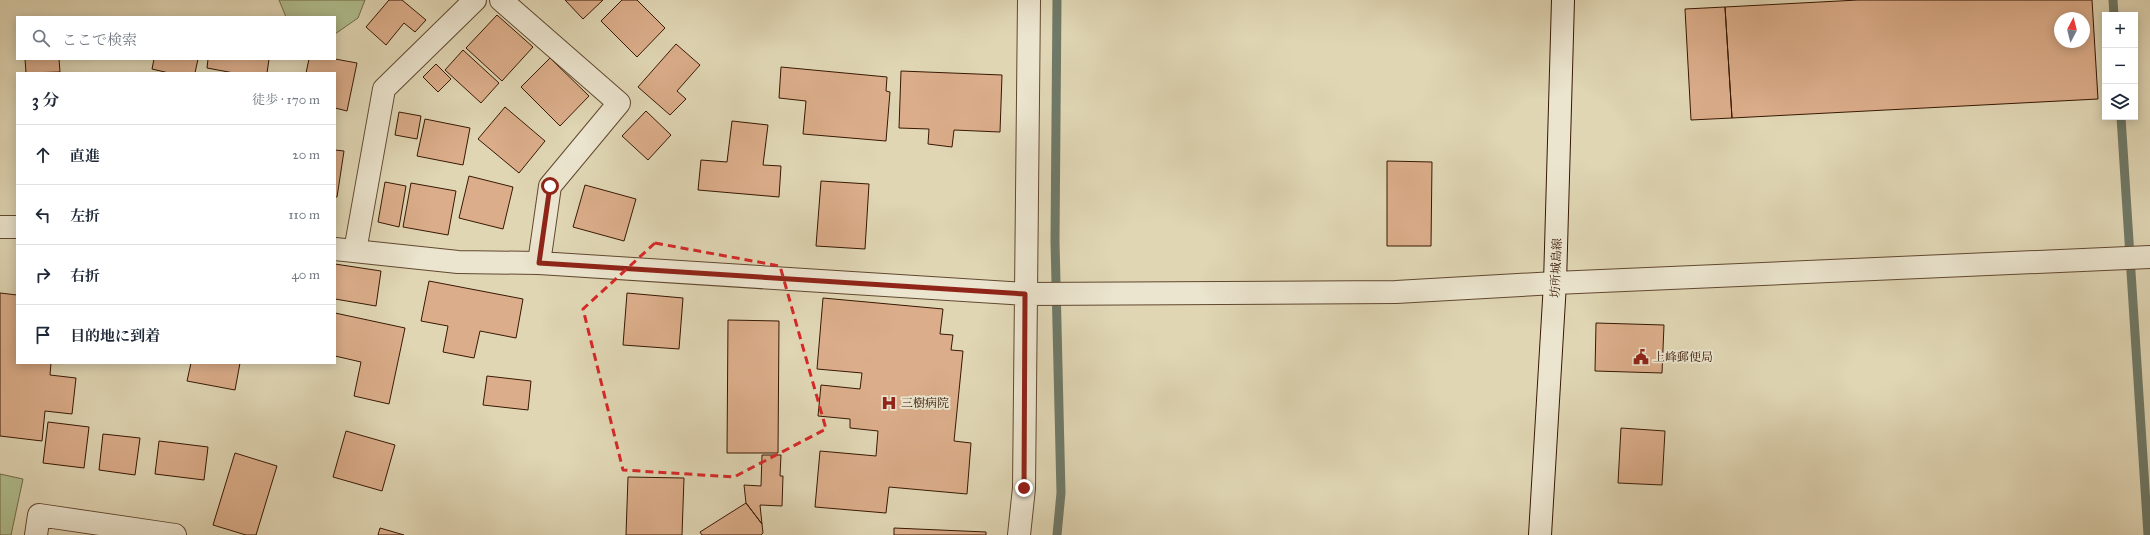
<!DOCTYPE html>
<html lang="ja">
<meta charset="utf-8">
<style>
body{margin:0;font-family:"IM FELL Great Primer","Noto Serif JP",serif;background:#f2f2f3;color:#1f2937}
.controls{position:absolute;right:12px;top:12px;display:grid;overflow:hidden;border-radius:0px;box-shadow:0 2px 10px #0003}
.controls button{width:36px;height:36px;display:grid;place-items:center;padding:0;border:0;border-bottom:1px solid #e0e1e3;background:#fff;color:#1f2937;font:20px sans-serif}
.compass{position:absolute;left:2054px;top:12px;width:36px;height:36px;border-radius:50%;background:#fff;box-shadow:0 2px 10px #0003;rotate:7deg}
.stop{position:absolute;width:12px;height:12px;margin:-9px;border:3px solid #8f2418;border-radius:50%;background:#fff}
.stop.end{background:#8f2418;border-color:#fff;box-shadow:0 1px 4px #0008}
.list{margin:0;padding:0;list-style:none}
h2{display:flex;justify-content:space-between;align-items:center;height:52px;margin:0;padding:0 16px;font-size:17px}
h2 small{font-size:13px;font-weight:400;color:#747a83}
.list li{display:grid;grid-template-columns:26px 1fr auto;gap:12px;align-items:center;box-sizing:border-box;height:60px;padding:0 16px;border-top:1px solid #e0e1e3}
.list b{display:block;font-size:15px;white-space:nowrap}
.list em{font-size:13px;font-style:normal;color:#747a83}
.icon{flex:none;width:22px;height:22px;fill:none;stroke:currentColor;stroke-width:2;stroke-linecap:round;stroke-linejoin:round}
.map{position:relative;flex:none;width:2150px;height:535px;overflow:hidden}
.search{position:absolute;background:#fff;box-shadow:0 2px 10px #0003;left:16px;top:16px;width:320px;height:44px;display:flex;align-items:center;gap:10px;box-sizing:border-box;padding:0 14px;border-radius:0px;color:#747a83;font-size:15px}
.panel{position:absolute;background:#fff;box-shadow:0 2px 10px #0003;left:16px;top:72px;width:320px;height:292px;border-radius:0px}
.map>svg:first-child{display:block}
</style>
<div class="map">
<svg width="2150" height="535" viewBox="0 0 2150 535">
<rect width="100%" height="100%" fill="#e0d6b4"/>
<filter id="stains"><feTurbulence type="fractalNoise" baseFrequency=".005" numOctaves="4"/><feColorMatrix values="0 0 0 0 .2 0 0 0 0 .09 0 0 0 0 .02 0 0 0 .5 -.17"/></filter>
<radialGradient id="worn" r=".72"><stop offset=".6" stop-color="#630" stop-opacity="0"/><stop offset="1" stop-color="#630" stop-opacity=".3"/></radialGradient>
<!-- green -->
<path fill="#b0be8f" stroke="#746b49" d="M279 0H365L358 18 335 34V17H286Z
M0 474 23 479 11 535H0Z"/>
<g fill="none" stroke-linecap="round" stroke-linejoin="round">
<!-- stream -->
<path stroke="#6f7967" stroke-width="9" d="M1057 0 1055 241 1061 493 1057 535
M2113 0 2114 15
M2121 117 2148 535"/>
</g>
<!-- building -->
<path fill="#dbad8a" stroke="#371803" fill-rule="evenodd" d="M389 0H402L426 20 415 32 404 23 386 45 366 27Z
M565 0H603L583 19Z
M622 0H637L665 28 637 57 601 21Z
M1858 0H2092L2098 99 1732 118 1725 7ZM2060 18H2084V42H2060Z
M1725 7 1732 118 1691 120 1685 9Z
M497 15 533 47 502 81 466 48Z
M676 44 700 65 677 91 686 99 670 115 638 87Z
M463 50 499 83 481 103 445 70Z
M550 58 589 96 560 126 521 87Z
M25 59H59L60 72 26 73Z
M154 59H198L195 73H169L152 69Z
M208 59H269L267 73H234L207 68Z
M309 59H335L357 63 347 111 335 108V73H306Z
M436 64 451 79 438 92 423 77Z
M781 67 887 77 886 91 890 92 886 141 803 134 806 101 779 98Z
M901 71 1002 75 1000 132 954 130 952 147 928 144 929 129 899 128Z
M505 107 545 141 519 173 478 139Z
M646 111 671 135 648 160 622 136Z
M399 112 421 116 417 139 395 135Z
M425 119 470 128 463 165 417 156Z
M732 121 768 125 763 165 781 166 779 197 698 190 701 160 727 162Z
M335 150 344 151 337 197H335Z
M1387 161 1432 162 1431 246H1387Z
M469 176 513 187 503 229 459 218Z
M821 181 869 184 865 249 816 246Z
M385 182 406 186 399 227 378 222Z
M411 183 456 191 448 235 403 227Z
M585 185 636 199 624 241 573 227Z
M335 264 381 271 376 306 335 299Z
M429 281 523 299 516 338 480 331 474 358 443 352 448 326 421 321Z
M0 293 17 295V363H51L50 375 76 378 72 414 45 411 42 441 0 436Z
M627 293 683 298 679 349 623 345Z
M823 298 943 309 940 334 953 335 951 350 963 351 954 441 971 443 967 494 889 487 886 513 815 507 820 451 876 456 878 431 850 428V419L818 416 821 385 860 389 862 373 817 369Z
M335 313 405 328 389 404 354 396 361 362 335 356Z
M728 320 779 321 778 453H727Z
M1596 323 1664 325 1662 373 1595 371Z
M191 363H240L235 390 187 381Z
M487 376 531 381 528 410 483 405Z
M48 422 89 427 84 468 43 463Z
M1621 428 1665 431 1662 485 1618 483Z
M346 431 395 445 382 491 333 477Z
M103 434 140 438 135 475 99 470Z
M159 441 208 447 204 480 155 474Z
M235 453 277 466 256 535H246L213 525Z
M762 455H781L780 476H783L782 506 760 505 762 524 746 503 744 485 761 486Z
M628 477 684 478 682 535H626Z
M746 503 762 524 763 533 761 535H702L700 532Z
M380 528 404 535H378Z
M894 528 986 532V535H894Z"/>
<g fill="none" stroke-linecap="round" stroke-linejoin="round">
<defs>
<path id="minor" d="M501 0 619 103 550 186 539 263
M0 227H17
M335 249 458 262 539 263 1025 294 1396 292 1555 283 2150 257
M355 251 384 89 475 0
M36 535 39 515 175 535
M1019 535 1024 488 1029 0"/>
<path id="secondary" d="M1540 535 1555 283 1563 0"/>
</defs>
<!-- minor casing -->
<use href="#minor" stroke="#61482f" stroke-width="24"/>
<!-- secondary casing -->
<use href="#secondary" stroke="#371803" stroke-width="24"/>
<!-- minor -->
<use href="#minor" stroke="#ebe4ce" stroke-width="22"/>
<!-- secondary -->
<use href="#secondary" stroke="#ebe4ce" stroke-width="22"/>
</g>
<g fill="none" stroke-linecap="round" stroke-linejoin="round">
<!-- route -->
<path stroke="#8f2418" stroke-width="5" d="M550 186 539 263 1025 294 1024 488"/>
</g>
<!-- marked area -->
<path fill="none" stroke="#d62828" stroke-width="3" stroke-dasharray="8 5" stroke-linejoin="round" d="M655 243 780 266 826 429 734 477 623 470 583 309Z"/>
<!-- icons -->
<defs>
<symbol id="civic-bare" viewBox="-9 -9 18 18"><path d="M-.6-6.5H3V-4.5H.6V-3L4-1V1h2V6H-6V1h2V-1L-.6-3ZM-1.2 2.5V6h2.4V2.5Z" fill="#8f2418" stroke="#ebe4ce" stroke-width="2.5" paint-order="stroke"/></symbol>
<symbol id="hospital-bare" viewBox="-9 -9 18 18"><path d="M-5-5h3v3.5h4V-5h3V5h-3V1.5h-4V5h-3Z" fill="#8f2418" stroke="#ebe4ce" stroke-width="2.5" paint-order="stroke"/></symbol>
</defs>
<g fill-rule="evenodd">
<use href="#civic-bare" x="1630" y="346" width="22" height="22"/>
<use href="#hospital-bare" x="878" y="392" width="22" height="22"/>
</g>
<g text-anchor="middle" stroke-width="4" stroke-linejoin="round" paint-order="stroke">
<!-- street labels -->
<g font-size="12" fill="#371803" stroke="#ebe4ce">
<text transform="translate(1556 268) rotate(-88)" y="4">坊所城島線</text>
</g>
<!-- poi labels -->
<g font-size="12" fill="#371803" stroke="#ebe4ce" text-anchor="start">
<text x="1653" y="361">上峰郵便局</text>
<text x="901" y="407">三樹病院</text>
</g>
</g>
<rect width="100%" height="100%" filter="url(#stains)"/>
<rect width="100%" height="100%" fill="url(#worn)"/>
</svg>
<div class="controls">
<button>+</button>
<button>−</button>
<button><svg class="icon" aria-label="layers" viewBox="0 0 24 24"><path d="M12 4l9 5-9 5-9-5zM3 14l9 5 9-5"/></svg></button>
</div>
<svg class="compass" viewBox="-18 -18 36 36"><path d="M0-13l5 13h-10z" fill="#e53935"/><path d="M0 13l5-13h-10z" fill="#747a83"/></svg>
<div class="stop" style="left:550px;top:186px"></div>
<div class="stop end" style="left:1024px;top:488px"></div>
<div class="search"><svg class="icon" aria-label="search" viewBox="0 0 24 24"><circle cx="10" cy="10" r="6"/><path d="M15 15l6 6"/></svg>ここで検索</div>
<section class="panel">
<h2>3 分<small>徒歩 · 170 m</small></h2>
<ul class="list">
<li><svg class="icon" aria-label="ahead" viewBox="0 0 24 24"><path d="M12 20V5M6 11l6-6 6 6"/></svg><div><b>直進</b></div><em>20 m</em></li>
<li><svg class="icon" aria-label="left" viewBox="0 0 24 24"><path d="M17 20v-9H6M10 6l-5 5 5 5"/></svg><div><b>左折</b></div><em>110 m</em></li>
<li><svg class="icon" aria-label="right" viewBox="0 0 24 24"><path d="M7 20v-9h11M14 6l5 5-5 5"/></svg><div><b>右折</b></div><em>40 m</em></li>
<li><svg class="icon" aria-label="arrive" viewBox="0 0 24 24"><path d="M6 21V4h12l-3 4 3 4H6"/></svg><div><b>目的地に到着</b></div></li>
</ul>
</section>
</div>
